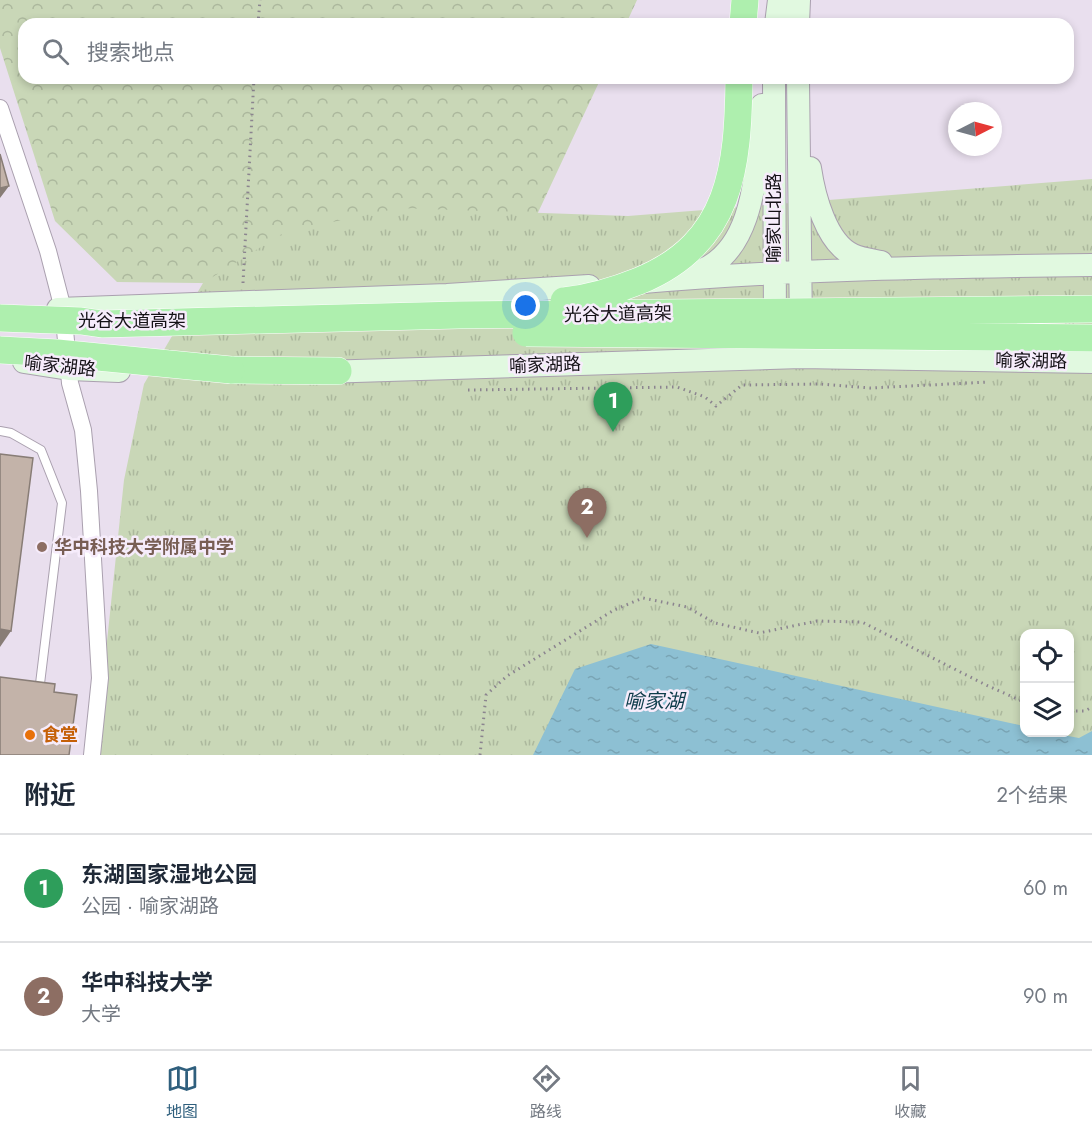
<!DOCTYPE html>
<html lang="zh">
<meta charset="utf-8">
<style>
body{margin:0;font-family:Jost,"Noto Sans SC",sans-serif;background:#f2f2f3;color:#1f2937}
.controls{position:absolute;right:18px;bottom:18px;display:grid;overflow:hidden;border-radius:12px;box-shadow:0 3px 9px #0003}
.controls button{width:54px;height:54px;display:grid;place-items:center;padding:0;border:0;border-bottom:2px solid #e0e1e3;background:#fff;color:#1f2937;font:30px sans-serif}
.compass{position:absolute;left:948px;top:102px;width:54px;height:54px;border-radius:50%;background:#fff;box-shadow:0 3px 9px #0003;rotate:84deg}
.you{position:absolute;left:526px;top:306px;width:21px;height:21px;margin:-15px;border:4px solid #fff;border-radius:50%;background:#1a73e8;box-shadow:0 0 0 9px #1a73e833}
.badge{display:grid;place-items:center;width:39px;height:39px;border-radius:50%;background:#2f5f7d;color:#fff;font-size:20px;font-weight:700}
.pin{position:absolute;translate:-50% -50px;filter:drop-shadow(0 2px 3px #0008)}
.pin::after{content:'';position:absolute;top:32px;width:21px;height:18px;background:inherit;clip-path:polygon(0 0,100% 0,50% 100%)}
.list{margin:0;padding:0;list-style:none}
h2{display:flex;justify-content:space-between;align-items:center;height:78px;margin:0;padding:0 24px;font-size:26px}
h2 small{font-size:20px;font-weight:400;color:#747a83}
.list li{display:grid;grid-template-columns:39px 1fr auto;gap:18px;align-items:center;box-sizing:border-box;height:108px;padding:0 24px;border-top:2px solid #e0e1e3}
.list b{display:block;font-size:22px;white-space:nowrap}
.list p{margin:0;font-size:20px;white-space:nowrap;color:#747a83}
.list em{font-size:20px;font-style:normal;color:#747a83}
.icon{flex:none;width:33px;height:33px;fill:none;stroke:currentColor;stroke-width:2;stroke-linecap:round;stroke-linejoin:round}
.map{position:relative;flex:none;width:1092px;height:755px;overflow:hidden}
.search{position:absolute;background:#fff;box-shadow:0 3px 9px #0003;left:18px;right:18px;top:18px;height:66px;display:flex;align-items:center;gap:15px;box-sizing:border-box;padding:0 21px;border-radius:18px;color:#747a83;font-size:22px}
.sheet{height:294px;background:#fff}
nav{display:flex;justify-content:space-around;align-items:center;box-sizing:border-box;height:84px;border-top:2px solid #e0e1e3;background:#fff;font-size:16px;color:#747a83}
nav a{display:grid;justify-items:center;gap:3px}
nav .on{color:#2f5f7d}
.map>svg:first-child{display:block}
</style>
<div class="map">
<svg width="1092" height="755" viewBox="0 0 1092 755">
<defs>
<pattern id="forest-crowns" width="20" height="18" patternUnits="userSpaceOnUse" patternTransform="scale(1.5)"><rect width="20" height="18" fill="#c9d7b7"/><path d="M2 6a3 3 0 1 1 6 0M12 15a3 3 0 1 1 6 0" fill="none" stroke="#acb89d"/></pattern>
<pattern id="park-tufts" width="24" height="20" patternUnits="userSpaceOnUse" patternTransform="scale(1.5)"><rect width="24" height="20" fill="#c9d7b7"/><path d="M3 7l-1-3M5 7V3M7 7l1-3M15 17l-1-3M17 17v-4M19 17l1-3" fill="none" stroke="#acb89d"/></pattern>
<pattern id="water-ripples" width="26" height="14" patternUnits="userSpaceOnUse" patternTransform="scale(1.5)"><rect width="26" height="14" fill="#8dc0d3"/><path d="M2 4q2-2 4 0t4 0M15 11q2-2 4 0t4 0" fill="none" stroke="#79a4b4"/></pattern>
</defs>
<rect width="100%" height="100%" fill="#e9dfee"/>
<!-- forest -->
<path fill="url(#forest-crowns)" d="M0 0H637L626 24H24V78H601L528 234 452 286 117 282 55 221 0 48Z"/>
<!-- park -->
<path fill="url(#park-tufts)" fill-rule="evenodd" d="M1092 179V755H95L124 480 144 384 203 283 285 232 399 208 628 216ZM1024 634H1070V732H1024Z"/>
<!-- water -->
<path fill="url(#water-ripples)" d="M651 644 1024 726V732L1052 733 1079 738 1092 731V755H533L575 669Z"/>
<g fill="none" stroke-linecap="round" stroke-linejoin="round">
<defs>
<path id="service" d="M0 431 11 433 41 450 62 503 39 692"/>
<path id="minor" d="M0 108 48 251 63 309 70 383 83 430 89 491 100 678 92 755"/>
<path id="secondary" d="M776 24 779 0
M798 24 799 0
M774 78 775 328
M798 78 801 329
M810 168C814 195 826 243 853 255 862 259 872 260 881 262
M690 274C759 258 756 161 762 105
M643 282C792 269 942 267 1092 265
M58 309 447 295 589 286
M24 362 69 369 119 371
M323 372 801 357 1092 362"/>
<path id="trunk" d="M743 24 745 0
M231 370 338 371"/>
</defs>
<!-- service casing -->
<use href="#service" stroke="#aaa0af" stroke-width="10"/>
<!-- minor casing -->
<use href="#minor" stroke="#aaa0af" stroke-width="18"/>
<!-- secondary casing -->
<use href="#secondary" stroke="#aaa0af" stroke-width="24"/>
<!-- trunk casing -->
<use href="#trunk" stroke="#fff" stroke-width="28"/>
<!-- path -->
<path stroke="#8b848f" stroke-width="3" stroke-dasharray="1.5 4.5" stroke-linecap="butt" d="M258 24 260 0
M243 283 254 78
M468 390 677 387 705 397 716 406 742 385 820 384 870 388 989 382
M1070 711H1085L1092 707
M480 755 486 695 507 676 614 610 643 598 687 607 715 623 759 633 817 621 862 622 986 685 1024 702"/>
<!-- service -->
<use href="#service" stroke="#fff" stroke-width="8"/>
<!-- minor -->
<use href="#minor" stroke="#fff" stroke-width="16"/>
<!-- secondary -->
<use href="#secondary" stroke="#e1f9e0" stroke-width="22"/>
<!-- trunk -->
<use href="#trunk" stroke="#aeefae" stroke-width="27"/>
<defs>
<path id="trunk-bridge" d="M564 301C591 298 614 291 639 281 732 243 738 166 739 78
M0 318 81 321 102 324 459 315 1092 309
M526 333 1092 338
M0 350 57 353 231 370"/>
</defs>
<!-- trunk-bridge casing -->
<use href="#trunk-bridge" stroke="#fff" stroke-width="28" stroke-linecap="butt"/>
<!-- trunk-bridge -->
<use href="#trunk-bridge" stroke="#aeefae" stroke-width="27"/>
</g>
<!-- shaded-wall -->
<path fill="#887d76" d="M9 186 0 198V188Z
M0 629 11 631 0 647Z"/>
<!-- building -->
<path fill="#c3b3a9" stroke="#887d76" stroke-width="1.5" d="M0 154 9 186 0 188Z
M0 454 33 458 11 631 0 629Z
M0 677 55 684 54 692 77 695 69 755H0Z"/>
<!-- markers -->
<circle fill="#8d6e63" stroke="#f6ecfb" stroke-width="2" cx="42" cy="547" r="6"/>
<circle fill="#e8710a" stroke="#f6ecfb" stroke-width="2" cx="30" cy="735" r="6"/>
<g text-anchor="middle" stroke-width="5" stroke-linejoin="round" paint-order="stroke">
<!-- street labels -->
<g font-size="18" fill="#141116" stroke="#f6ecfb">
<text transform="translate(774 218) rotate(-90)" y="6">喻家山北路</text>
<text transform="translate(618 314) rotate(-1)" y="6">光谷大道高架</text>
<text x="132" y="327">光谷大道高架</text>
<text transform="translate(1031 361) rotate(1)" y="6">喻家湖路</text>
<text transform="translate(545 365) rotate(-2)" y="6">喻家湖路</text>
<text transform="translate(60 366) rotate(6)" y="6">喻家湖路</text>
</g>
<!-- education labels -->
<g font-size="18" font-weight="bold" fill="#785e54" stroke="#f6ecfb" text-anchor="start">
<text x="54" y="553">华中科技大学附属中学</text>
</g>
<!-- food labels -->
<g font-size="18" font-weight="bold" fill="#c56008" stroke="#f6ecfb" text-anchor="start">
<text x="42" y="741">食堂</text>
</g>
<!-- water labels -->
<g font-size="20" font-style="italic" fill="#0c3b49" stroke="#f6ecfb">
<text x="654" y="708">喻家湖</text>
</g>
</g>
</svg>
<div class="controls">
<button><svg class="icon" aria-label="locate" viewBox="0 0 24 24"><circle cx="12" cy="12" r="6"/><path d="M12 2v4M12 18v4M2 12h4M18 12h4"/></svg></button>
<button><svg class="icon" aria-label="layers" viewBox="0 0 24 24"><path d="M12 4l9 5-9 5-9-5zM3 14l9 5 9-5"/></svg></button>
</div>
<svg class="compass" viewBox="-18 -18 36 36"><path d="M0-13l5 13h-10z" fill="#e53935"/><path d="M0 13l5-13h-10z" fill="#747a83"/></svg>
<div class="you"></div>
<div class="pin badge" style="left:613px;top:432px;background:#2e9e5b">1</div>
<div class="pin badge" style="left:587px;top:538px;background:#8d6e63">2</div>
<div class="search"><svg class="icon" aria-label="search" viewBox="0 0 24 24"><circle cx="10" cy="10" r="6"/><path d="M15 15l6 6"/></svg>搜索地点</div>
</div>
<section class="sheet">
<h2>附近<small>2个结果</small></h2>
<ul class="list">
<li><span class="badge" style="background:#2e9e5b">1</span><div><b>东湖国家湿地公园</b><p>公园 · 喻家湖路</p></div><em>60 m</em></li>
<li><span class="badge" style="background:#8d6e63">2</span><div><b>华中科技大学</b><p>大学</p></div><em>90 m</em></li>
</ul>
</section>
<nav>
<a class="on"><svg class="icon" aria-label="map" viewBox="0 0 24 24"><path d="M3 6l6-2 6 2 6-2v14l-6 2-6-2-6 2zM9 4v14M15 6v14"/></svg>地图</a>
<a><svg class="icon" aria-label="directions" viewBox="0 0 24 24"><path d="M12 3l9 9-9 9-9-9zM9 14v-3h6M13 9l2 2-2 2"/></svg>路线</a>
<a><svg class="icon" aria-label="saved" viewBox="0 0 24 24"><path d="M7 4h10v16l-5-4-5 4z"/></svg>收藏</a>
</nav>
